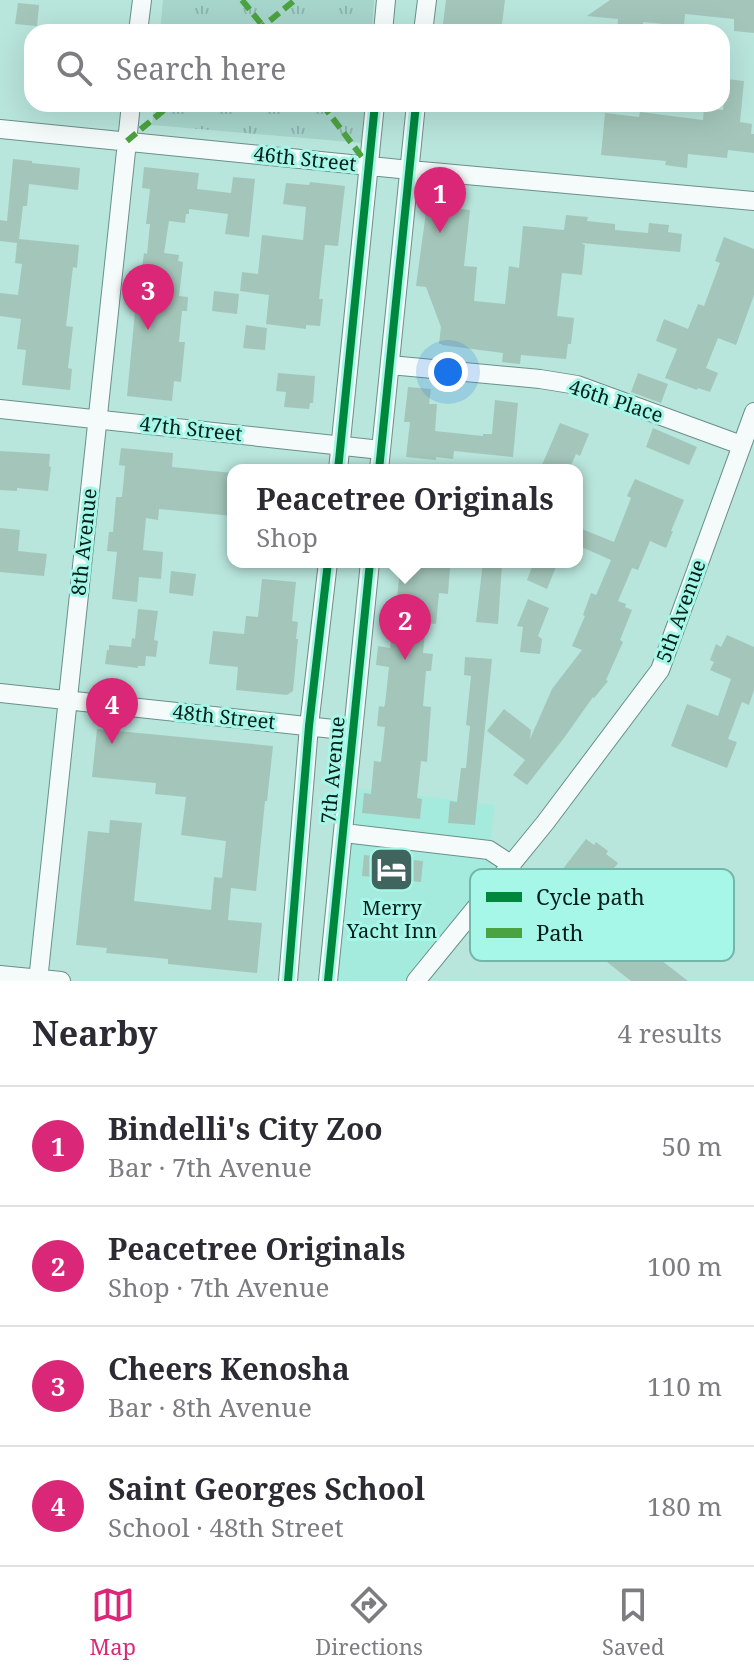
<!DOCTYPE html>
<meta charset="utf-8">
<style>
body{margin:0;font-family:"Noto Serif",serif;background:#f7f7f7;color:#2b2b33}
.you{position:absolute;left:448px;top:372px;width:28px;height:28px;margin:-20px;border:6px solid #fff;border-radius:50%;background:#1a73e8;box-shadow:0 0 0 12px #1a73e833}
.badge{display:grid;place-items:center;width:52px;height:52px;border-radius:50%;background:#db2777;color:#fff;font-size:26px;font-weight:700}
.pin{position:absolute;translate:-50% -66px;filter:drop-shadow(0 2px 4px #0008)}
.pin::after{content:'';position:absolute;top:42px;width:28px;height:24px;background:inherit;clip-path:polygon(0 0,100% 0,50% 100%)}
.popup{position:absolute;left:227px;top:464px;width:356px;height:104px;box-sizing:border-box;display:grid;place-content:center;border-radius:16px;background:#fff;filter:drop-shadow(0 2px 6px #0005);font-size:26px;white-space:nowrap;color:#7c7c81}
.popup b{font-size:30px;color:#2b2b33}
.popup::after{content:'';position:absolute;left:50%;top:100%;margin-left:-16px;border:16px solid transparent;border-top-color:#fff}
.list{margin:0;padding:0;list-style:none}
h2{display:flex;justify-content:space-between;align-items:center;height:104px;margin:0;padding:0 32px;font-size:34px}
h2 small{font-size:26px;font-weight:400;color:#7c7c81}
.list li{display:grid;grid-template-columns:52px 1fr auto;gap:24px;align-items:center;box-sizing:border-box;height:120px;padding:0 32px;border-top:2px solid #e1e1e2}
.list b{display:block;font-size:30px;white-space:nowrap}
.list p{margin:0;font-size:26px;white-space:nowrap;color:#7c7c81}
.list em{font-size:26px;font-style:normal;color:#7c7c81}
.icon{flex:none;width:44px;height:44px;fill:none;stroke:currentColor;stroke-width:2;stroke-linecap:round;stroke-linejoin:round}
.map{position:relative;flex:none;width:754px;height:981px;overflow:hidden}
.search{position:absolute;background:#fff;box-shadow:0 8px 32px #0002;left:24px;right:24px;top:24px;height:88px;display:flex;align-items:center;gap:20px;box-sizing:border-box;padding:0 28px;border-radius:24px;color:#7c7c81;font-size:30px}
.sheet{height:584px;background:#fff}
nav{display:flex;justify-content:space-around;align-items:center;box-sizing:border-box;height:112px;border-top:2px solid #e1e1e2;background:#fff;font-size:22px;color:#7c7c81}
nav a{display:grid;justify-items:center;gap:4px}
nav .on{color:#db2777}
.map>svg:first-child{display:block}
</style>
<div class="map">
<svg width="754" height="981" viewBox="0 0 754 981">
<defs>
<pattern id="park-tufts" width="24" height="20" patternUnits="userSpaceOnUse" patternTransform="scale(2)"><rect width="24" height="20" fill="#a6d5cc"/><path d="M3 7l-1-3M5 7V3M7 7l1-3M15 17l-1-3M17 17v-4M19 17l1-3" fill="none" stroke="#8db6af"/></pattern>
</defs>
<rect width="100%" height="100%" fill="#b8e5dc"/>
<!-- built -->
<path fill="#a4ebde" d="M354 788 495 805 489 850 512 865 416 981H328Z"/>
<!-- park -->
<path fill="url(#park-tufts)" d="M163 0H374L372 32H160Z
M154 104H365L362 143 152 125Z"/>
<!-- building -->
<path fill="#a4c6ba" d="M446 0H505L501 32H442Z
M610 0H754V33L734 31V19L685 14 684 26 643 22 642 32H617L618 19 587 16Z
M18 3 39 5 37 26 15 24Z
M726 79 744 81 740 122 752 124 751 134H754V153L728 150 727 158 688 154 687 168 665 165 666 161 601 155 605 113 639 117 640 112 703 120 704 108 723 110Z
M13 159 32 161V163L80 168 78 190 29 184 27 206H23L19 239 79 245 77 268 73 267 66 326 73 327 68 368 72 369 70 390 22 385 26 350 17 349 21 319 0 316V293L18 295 22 264 15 263 17 243 0 241V220L7 221Z
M144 167 199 173 197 189 231 193 233 177 255 179 249 237 225 234 228 214 189 209V214H186L185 223 169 221 164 253 179 255 178 261 183 262 179 296 188 297 187 311H182L179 342H185L181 382 174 381 172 401 127 396 137 291H139L144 253 147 254 150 224H146L150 189 142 188Z
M310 182 345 186 338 246 325 245 319 299H323L320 326 306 325V329L266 324 269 295 240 291 242 272 258 274 262 235 303 240 306 207 283 204 286 183 309 185Z
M427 205 470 210 464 266 477 267 474 301 505 304 509 266 519 268 523 226 564 230 566 215 588 217 587 221 615 224V230L648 233 649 223 669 225 668 232 682 234 680 252 581 243 585 245 582 275 562 273 557 316 574 318 571 344H568L566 359 521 355 520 364 502 362 503 353 442 345V344H439L441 327 426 287 416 286Z
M724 237 754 249V295L736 345 718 338 706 368 718 373 710 392 698 388 697 390 665 378 677 349 656 341 664 319 688 329 698 304 704 306 720 263 715 261Z
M214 291 239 294 237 314 212 311Z
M246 325 267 328 265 350 243 348Z
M278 373 315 376 313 403H310L309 409 284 407 286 392 276 391Z
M638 373 668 384 661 403 631 392Z
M408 387 431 389 429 404H437L435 431 483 436V434H492L495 400 518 403 513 457 454 451 453 459 436 457V460L406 457 410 422H404Z
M560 423 589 434 580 456 576 454 569 470H553L542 465Z
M653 428 697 447 689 465 646 447Z
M121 448 173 453 172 467 233 473V516L159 509 158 520 146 518 143 550 163 552 161 579 139 577 137 602 112 599 117 552 107 551 109 532H113L116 497H122L125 466 119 465Z
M0 451 50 454 49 466 51 467 48 491 17 488V491L0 490Z
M635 479 684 500 671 531H673L666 548 650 541 638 570 632 568 618 601 626 604 625 607 632 610 620 640 623 642 606 680 608 681 594 698 593 697 564 738 527 785 513 775 525 760 487 731 504 709 531 730 530 739 552 689 582 650 572 646 585 616 583 615 591 593 596 595 597 593 611 560 577 545V527L614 542 631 498 627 496Z
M0 528 20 530 18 551 47 554 44 576 0 572Z
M483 562H502V564L498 624 476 622Z
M534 562H558L547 589 527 580Z
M416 564 450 568 448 594 439 593 436 624 426 623 423 653 433 654 431 671H426L423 706 431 707 427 762 421 761 417 798 422 799 420 819 362 813 364 793 371 794 374 761 381 762 385 727 377 726 379 706 384 707 385 704 389 667 376 665 378 646 390 648 395 598H397L400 570H403L404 567 416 568Z
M171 571 196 574 193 596 169 593Z
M262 579 296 582 292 621 298 622 296 639H298L293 691 287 695 236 690 238 667 209 664 213 631 244 634 246 616 258 617Z
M528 599 549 608 538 636 542 639 540 654 520 652 523 627 517 626Z
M138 609 158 611 154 640 158 641 156 657 146 656 145 666H138V668L105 664 107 650H109V645L131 647 132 638 135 639Z
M727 635 754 647V690L749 705 742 702 728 739 737 742 727 768 671 746 687 704 718 716 731 679 710 670 714 662 710 660 716 644 721 647Z
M465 657 492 659 475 825 448 823 450 801 457 802 461 768H466L470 726 466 725 471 676 464 675Z
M97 729 273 746 267 801H265L256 891 231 888 228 920 262 923 257 973 168 964V959L106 953 107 948 76 945 88 831 109 833 110 820 142 823 134 901 211 910 214 877 222 878 226 841 181 835 186 797 155 794 156 783 92 777Z
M586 839 594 845 596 842 608 851 606 854 618 863 587 903 688 981H631L573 935 565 946 554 937 537 958 521 945 515 952 493 934 514 909 525 918Z
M364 855 423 861 421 882 362 876Z"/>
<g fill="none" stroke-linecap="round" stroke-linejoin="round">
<defs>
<path id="minor" d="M138 32 142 0
M383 32 386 0
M423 32 427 0
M0 129 410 170 754 201
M390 365 540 379 577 385 741 445
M0 409 381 450
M338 470 375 104
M379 470 416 104
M0 693 352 731
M344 833 489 850 512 865
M0 975 61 981
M38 981 131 104
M288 981 309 726 328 562
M328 981 370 562
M416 981 545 823 660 670 754 412"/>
</defs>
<!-- minor casing -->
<use href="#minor" stroke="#6a908a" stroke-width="20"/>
<!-- minor -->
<use href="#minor" stroke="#f4fbfa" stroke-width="18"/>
<!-- quiet -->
<path stroke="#4ba240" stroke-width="6" stroke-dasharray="12 6" stroke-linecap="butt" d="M242 0 267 31
M256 32 295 0
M322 104 368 165
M127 141 171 104"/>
<defs>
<path id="cycleway" d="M338 470 375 104
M379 470 416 104
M288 981 309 726 328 562
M328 981 370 562"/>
</defs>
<!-- cycleway casing -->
<use href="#cycleway" stroke="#a6f7e8" stroke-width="13"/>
<!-- cycleway -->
<use href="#cycleway" stroke="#00873e" stroke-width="8"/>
</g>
<!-- icons -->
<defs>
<symbol id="hotel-square" viewBox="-11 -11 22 22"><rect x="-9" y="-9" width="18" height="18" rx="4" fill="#40645e" stroke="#a6f7e8"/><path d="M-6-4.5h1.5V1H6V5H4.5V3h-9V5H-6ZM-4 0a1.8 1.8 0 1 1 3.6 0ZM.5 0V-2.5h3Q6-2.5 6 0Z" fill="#fff"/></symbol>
</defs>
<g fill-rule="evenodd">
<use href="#hotel-square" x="366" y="844" width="51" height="51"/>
</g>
<g text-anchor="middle" stroke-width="6" stroke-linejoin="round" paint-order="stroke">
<!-- street labels -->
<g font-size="20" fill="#001f1a" stroke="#a6f7e8">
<text transform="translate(305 159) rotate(6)" y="7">46th Street</text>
<text transform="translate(616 401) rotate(18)" y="7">46th Place</text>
<text transform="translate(191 429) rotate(6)" y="7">47th Street</text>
<text transform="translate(84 542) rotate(-84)" y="7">8th Avenue</text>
<text transform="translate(681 611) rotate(-70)" y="7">5th Avenue</text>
<text transform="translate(224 717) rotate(6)" y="7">48th Street</text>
<text transform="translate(333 770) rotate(-85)" y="7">7th Avenue</text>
</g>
<!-- poi labels -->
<g font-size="20" fill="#001f1a" stroke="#a6f7e8">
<text x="392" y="915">Merry<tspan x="392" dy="23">Yacht Inn</tspan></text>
</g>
</g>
<!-- legend -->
<rect x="470" y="869" width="264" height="92" rx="12" fill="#a6f7e8" stroke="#74b6aa" stroke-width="2"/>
<rect x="486" y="892" width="36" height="10" fill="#00873e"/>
<rect x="486" y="928" width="36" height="10" fill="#4ba240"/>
<g font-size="22" fill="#001f1a">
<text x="536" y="905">Cycle path</text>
<text x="536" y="941">Path</text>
</g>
</svg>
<div class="you"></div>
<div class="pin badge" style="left:440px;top:233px">1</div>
<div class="pin badge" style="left:405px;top:660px">2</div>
<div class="popup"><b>Peacetree Originals</b>Shop</div>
<div class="pin badge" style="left:148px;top:330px">3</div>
<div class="pin badge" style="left:112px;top:744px">4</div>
<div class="search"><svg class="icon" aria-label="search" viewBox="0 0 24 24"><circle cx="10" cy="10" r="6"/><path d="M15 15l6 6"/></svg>Search here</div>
</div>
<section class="sheet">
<h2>Nearby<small>4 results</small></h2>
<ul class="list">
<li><span class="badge">1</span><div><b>Bindelli's City Zoo</b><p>Bar · 7th Avenue</p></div><em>50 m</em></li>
<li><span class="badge">2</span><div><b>Peacetree Originals</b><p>Shop · 7th Avenue</p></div><em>100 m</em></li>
<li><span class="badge">3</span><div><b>Cheers Kenosha</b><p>Bar · 8th Avenue</p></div><em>110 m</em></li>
<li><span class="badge">4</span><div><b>Saint Georges School</b><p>School · 48th Street</p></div><em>180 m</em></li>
</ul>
</section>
<nav>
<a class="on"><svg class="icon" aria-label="map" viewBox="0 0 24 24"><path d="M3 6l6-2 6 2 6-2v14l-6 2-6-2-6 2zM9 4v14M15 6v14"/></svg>Map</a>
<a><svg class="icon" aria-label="directions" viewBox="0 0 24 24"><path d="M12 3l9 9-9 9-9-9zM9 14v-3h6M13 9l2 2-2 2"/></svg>Directions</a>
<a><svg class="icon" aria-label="saved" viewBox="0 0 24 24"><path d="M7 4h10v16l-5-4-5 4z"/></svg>Saved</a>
</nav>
